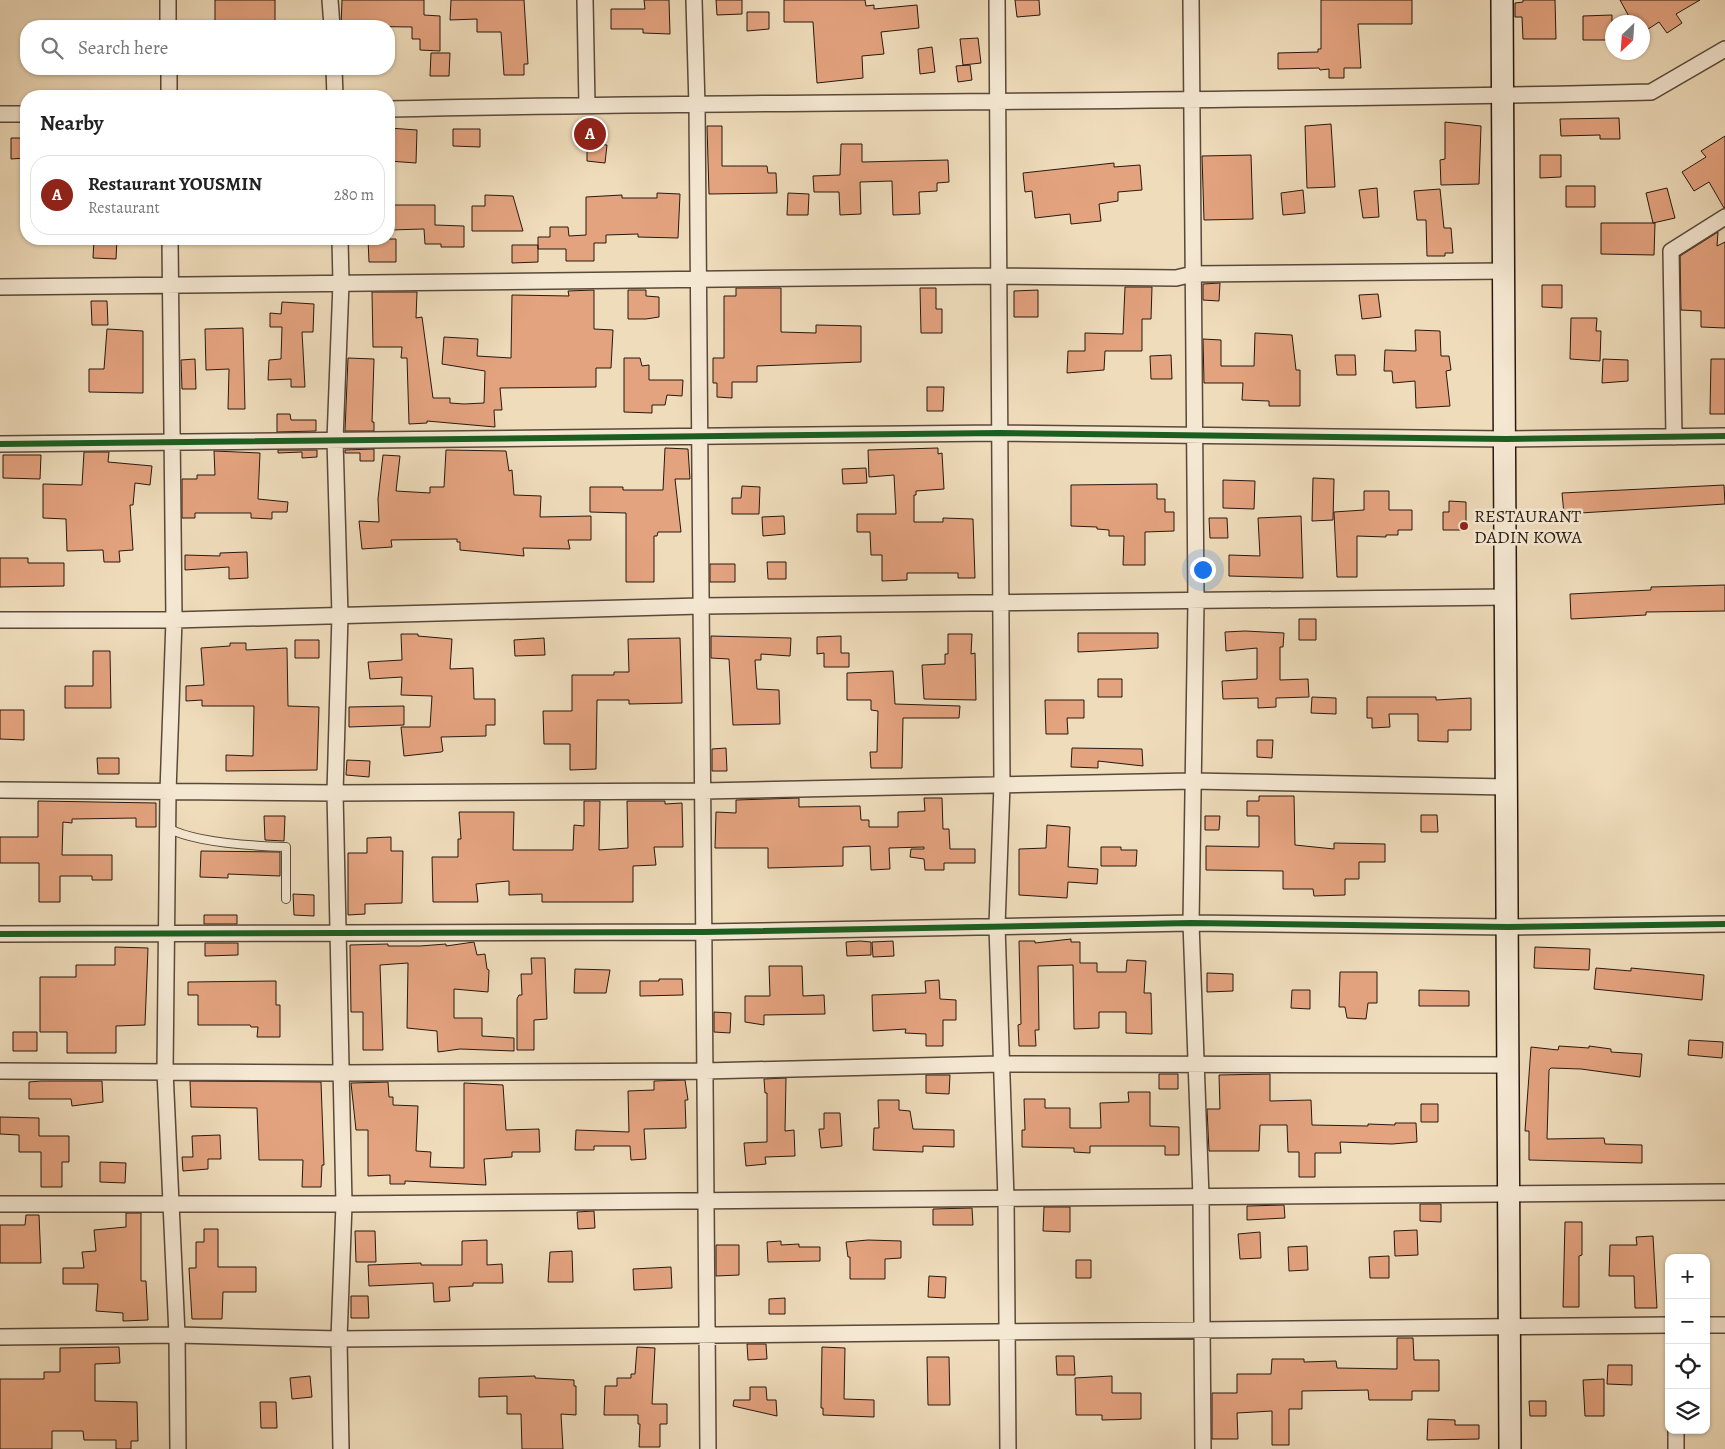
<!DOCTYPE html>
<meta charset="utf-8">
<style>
body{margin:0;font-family:Alegreya,serif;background:#f2f2f2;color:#222}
.controls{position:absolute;right:15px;bottom:15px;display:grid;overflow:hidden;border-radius:10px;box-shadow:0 1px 4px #0004}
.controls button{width:45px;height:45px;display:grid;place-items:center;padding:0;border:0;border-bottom:1px solid #e0e0e0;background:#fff;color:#222;font:25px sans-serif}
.compass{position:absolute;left:1605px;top:15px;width:45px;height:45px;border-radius:50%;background:#fff;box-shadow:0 1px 4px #0004;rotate:205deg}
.you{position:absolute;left:1202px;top:569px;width:18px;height:18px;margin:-12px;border:4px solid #fff;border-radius:50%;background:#1a73e8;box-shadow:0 0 0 8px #1a73e833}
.badge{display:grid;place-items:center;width:32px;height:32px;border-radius:50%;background:#8f2418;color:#fff;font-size:16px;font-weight:700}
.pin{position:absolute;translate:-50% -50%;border:2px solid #fff;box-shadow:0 1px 5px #0006}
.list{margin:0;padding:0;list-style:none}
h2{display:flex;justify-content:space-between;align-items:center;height:65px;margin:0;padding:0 20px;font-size:21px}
h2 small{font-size:16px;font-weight:400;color:#767676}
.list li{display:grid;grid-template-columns:32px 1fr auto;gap:15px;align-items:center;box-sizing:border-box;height:80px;margin:0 10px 10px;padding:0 10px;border:1px solid #e0e0e0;border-radius:20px}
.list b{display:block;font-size:19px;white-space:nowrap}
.list p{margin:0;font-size:16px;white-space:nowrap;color:#767676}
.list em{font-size:16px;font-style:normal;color:#767676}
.icon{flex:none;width:28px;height:28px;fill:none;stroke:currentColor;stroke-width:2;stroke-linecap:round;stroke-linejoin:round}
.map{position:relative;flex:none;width:1725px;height:1449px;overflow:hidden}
.search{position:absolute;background:#fff;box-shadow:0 1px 4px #0004;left:20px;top:20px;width:375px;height:55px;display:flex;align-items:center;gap:12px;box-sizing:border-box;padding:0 18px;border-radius:20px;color:#767676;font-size:19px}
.panel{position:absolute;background:#fff;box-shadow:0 1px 4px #0004;left:20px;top:90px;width:375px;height:155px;border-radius:20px}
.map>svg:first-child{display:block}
</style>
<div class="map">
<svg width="1725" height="1449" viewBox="0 0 1725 1449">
<rect width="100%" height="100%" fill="#efdcbb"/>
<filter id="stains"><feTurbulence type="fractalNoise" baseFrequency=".004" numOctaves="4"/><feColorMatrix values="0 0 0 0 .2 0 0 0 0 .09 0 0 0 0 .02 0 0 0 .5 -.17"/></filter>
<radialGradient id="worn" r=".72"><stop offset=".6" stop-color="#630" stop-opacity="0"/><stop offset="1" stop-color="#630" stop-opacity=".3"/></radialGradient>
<!-- building -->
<path fill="#e4a37f" stroke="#28180e" d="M215 0H275V26H215Z
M342 0H424V15L440 16V51L420 50V39H412V27L341 26Z
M451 0H524L528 64H524V75H504L501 32H477V19L450 20Z
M644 0H669L670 34 643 33V29H611V9H645Z
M716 0H742V14L717 15Z
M784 0H865L866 6 874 5V9L917 5 919 28 881 32 884 54 862 56 863 78 817 83 813 22H784Z
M1015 0H1039L1040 15 1017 17Z
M1321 0H1412V24H1358L1361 68H1344V78H1329V69L1320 70 1319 68 1278 69V53L1318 52V49H1321Z
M1523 0H1555L1556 39H1523L1522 17H1515V3L1523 2Z
M1620 0H1700L1676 14 1682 23 1667 33 1659 22 1642 33V22H1632Z
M747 12H769V29L747 31Z
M1612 15V40H1583V16Z
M978 38 981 63 963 65 960 39Z
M932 47 935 72 920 74 918 49Z
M431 53H450L449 76H430Z
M970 65 972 80 958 82 956 66Z
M1619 118 1620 139H1600V135L1561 136 1560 119Z
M1445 122 1481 126 1479 184 1441 185 1440 160 1445 159Z
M1331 124 1335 187 1307 188 1305 126Z
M707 126H722V166H767L768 173H776L777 193 709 194Z
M389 128 417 130 416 163 389 161Z
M453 129H480V147L453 146Z
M1725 136V208H1724L1709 182 1694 191 1682 172 1706 157 1701 151Z
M11 138H26V158L11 159Z
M587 143 607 145 605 163 587 161Z
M841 144H862V162L948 160 949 182 937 183V191L919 192 920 214 893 215 892 181 860 182 861 214 840 215 839 192H814L813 176 840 175Z
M1251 155 1253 219 1204 220 1202 156Z
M1540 155H1561V177L1540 178Z
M1114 163V167L1140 165 1142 190 1118 192V201L1099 204 1101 221 1071 224 1070 214 1035 218 1032 191 1025 192 1023 173Z
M1566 186H1595V207H1566Z
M1377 188 1379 217 1363 218 1359 190Z
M1667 188 1675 218 1653 223 1646 193Z
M1440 189 1444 228H1451L1453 253H1445V256H1427L1426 220H1417L1414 191Z
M1303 190 1305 213 1283 215 1281 193Z
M657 193 680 194 678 238 638 237V234L606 235V243H594V261H566V249H538V237H550V227H568L569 236 586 235V197L622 195V198H657Z
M788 193 809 194 808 215H787Z
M485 195 513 196 523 231H472V206H485Z
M389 205H435V225L464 226V247H441V244H425L424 229 389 230Z
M1601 223H1655L1654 255 1601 254Z
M1718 232 1717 246 1725 242V328L1701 327V311L1681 310 1680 256Z
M94 239H117L116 259 93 258Z
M368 239H396V262H369Z
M512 245H538V262L512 263Z
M1220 283 1219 301 1203 300V284Z
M1542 285H1562V308L1542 307Z
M1125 287H1152L1151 319H1142V351H1105L1104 370 1067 373 1068 351H1085V333L1123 334Z
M736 288H781V332L816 333V325L861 326V362L757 366V382H732V398L717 397V383H713V358H724V296H736Z
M920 288H936V309H942V333H921Z
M594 290V329L613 330 611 368H596V387L500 388 502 410H494L495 427 427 421V423L409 424 407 358H401L402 347H373L372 292H417L416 318 422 317 433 398H450V403L464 404 484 403 485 371 442 364 444 337 478 339 477 356 511 358 512 295 569 296 568 291Z
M628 290H646V296L659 297V317L646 319H628Z
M1038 290V317H1014V291Z
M1378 294 1381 317 1362 319 1359 295Z
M91 301H107L108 325H92Z
M282 302 314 304 313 332H302L305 387H291V379L268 380 269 360 281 359 282 327H270V313L281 314Z
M1571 318H1597L1596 331H1601L1600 361 1570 359Z
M243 328 245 409H228L229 369 206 370 205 329Z
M107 329 143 331V393L89 392V369H104Z
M1415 330 1440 331 1441 356H1449L1451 370 1446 371 1450 406 1416 408 1415 381 1393 383 1392 371H1384L1385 350 1416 351Z
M1255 333 1292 335 1296 370H1300V406H1269V401L1242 400 1243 383H1204L1203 339 1221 340V366H1254Z
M1171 355 1172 379H1151L1150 356Z
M1335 355H1355L1356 375H1337Z
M348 358 374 359 372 422H374V431H345Z
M624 358H640L642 366 649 365V380H683L682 396 667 395 665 405H652V413L624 412Z
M195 359 196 389H182L181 360Z
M1603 359 1628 360V381L1602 383Z
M1711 359H1725V414H1710Z
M927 387H944L943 411H927Z
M277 414H290L291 420H316V431L277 432Z
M665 448 688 449 690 479H675L681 532H658L657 536H654V582H626V513L590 512V487H623V490H663Z
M938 448V454L942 453 944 489 916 491V495H914V522H943V518L973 519 975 578H958V573H907V580L882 581V555H871L870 532H857V514H896L894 475 869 477 868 450Z
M374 449V461H360V453H345V450Z
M278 450H317V457L302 458V452L278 453Z
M446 450 506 451 509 471 512 470 514 495 541 496 540 517 591 516V540H568L570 549 523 548 524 556 460 550V542H457V539L391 540 392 547 362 549 359 521 379 522 378 499 383 455 400 456 396 491 430 493V487H444Z
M214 451 260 453 258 499 288 502 287 512H272V519L251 518V513H195V518H182V479H197V475H215Z
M84 452H109L108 462 152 466 150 485 135 483 133 505H130L133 550 119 551 120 562H104L103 550 67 551 66 519 43 518V484L82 485Z
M3 455H41L40 479 3 478Z
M866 468 867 483 843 484 842 469Z
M1313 478 1334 479 1333 520 1312 521Z
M1223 480 1255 481 1254 509 1223 508Z
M1157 484V499H1165V512H1174V531L1145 532V565H1123L1124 536H1109V530L1097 529V527L1071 526V485Z
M1724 485 1725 504 1564 514 1562 493Z
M742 486 760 487 759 514H732V498H741Z
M1364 491H1389V510H1412V530H1398V535H1386V537L1357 536V577H1337L1334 512 1364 510Z
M1449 501 1466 502V530H1443V512H1449Z
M784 516 785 534 763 536 762 517Z
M1301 516 1303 578 1229 576V555L1260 556 1258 518Z
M1209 518H1227L1228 538H1210Z
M247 552 248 578 229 579V567L185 570V555L220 556V553Z
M0 558H28V563H64V586L0 587Z
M767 562H786V579H768Z
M710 564H735V582H710Z
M1725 585V611L1646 612V615L1571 619 1570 594 1651 590V587Z
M1299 619H1316V640H1299Z
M1245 631 1284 633 1283 647H1280V680L1308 679 1309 697 1276 698V707L1258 708V698L1223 699 1222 681 1257 679V648L1226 651 1225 632Z
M1078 633H1158V648L1078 652Z
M401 634H418V636L452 639 450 669 473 668 474 699H495V725H486V736L441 737 443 751 441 752 404 756 401 727H430L432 696 401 695 402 677 370 679 368 662 402 660Z
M948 634H972L971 654 975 653 976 700 924 699 922 665 945 664V654H948Z
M711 636 791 638 790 656 761 654V660H755L757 689 779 690 780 724 733 725 729 659 711 658Z
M841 636V653H849V667H824V653L817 654V637Z
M544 638 545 655 515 656 514 640Z
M680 638 682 703 629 704V700H597L596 769 570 770V744H544L543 711H572V675H614V672H629L628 639Z
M295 640H319V658H295Z
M230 643H246V650L287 648 288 706 319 707 317 770 226 771V755L253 756 254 706H202V700L186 701V686L204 685 201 648 230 646Z
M93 651H110L111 708H65V686H93Z
M893 671 895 704 960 706 959 718H903L902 768H871L870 752H877L878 711 871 710V700H847V673Z
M1098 679H1122V697H1098Z
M1312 697 1336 698V714L1311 713Z
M1367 697H1436V700L1471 698V730H1448V742L1418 741V714H1389L1390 727 1372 728V718H1367Z
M1045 700H1084V718H1067L1068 734H1046Z
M404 706V725L349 727V707Z
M0 710H24V740L0 739Z
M1257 740H1273L1272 758 1257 757Z
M726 748 727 771H712V749Z
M1072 748 1142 749 1143 766 1098 761V768L1071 767Z
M97 758H119V774H98Z
M347 760 370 761 369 777 346 775Z
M1259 796H1294L1295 845 1334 849V843L1385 844V862H1359V879H1345V895L1314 896 1313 889H1283V871L1206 870V846L1259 847V816H1247V801H1259Z
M799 798V807L860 806 861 820H869V827H898V812L925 811 924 798H942L943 829H949L950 849H975V863H944V870H925L924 859 910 857 911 849H924V847L889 848 890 869 871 870 870 846 843 847V866L768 868V848H715L716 812 736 813V800Z
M38 801 156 803V827H136V818L72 819V823L63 822 62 855H112V880H92V876H60V902H39V863H0V837H38Z
M584 801H600L599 850 628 848 627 801H665V804L682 803 683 847H654L656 865 633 866V902H542V894L509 895V881L476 884 478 902H433L432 857H458V839H461L459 812H514L513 850H573L574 825 584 826Z
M1421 815H1437L1438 832H1421Z
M264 816H285L284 841 265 840Z
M1205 816H1220L1219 830H1205Z
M1047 825 1070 827 1068 867 1098 869 1097 884 1068 882 1067 898 1019 895V849L1046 848Z
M391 837V851H403L402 903 365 904V914L348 915V853H367V838Z
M1101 847H1121V850H1137L1136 866H1101Z
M201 851 280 852V876L228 874V878L200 877Z
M293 894 314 895V916L294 915Z
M204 915H237V924H204Z
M1071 939V942H1080V963H1097V972H1126L1127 960 1146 961 1144 993H1151L1152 1034 1126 1033V1012H1099V1028L1074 1029 1073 965 1038 966 1039 1030H1035L1036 1046H1019L1018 1025 1021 1024 1019 941H1035V943Z
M860 941 871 942V955L847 956 846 942Z
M893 941 894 956 873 957 872 942Z
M474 942 477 955 485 954 487 969 489 970 488 992 454 989V1018H482V1036L514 1038V1051L460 1049 438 1052 437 1031 407 1028 408 963 380 965 383 1050H363V1012H351L350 945 388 944V946H420L446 944V946Z
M205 943H238V955L205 956Z
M115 947 148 948 145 1025 116 1026V1053H67V1032H40V977H76V965H115Z
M1535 947 1590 949 1589 970 1534 968Z
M531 958H545L547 1019 534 1020V1050H517V999L519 995H522L521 974H532Z
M769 966H802L803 996 824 995 825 1014 764 1015V1025L745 1022V996H770Z
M1596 968 1631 971V968L1704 975 1702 1000 1594 989Z
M575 969 610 970 606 993H574Z
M1340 972H1377V1003H1368L1366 1019 1347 1018 1345 1007H1339Z
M1207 973 1233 974V991L1207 992Z
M659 979H682L683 995 640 996V981H659Z
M939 980 940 999 956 1000V1020H943V1046H926V1034L905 1033 906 1029 873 1031 872 995 926 993 925 981Z
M276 981V1005H280V1037H257L258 1027H251L250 1025H198V995H188V982Z
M1292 990H1310V1009L1291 1008Z
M1419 990 1469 991V1006H1419Z
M714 1012 731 1013 730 1033 714 1032Z
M13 1032H37V1051H13Z
M1689 1040 1723 1042 1722 1058 1688 1055Z
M1559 1046 1589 1048V1046L1611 1049V1052L1642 1054 1640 1077 1581 1069 1551 1068 1549 1070 1547 1139 1604 1138 1605 1144 1642 1145V1163L1529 1160V1131H1525L1531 1047 1558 1050Z
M1159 1074H1178V1089H1159Z
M1270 1074V1101L1311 1100 1312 1125 1368 1126V1124L1395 1125V1123H1416L1417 1142 1392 1144 1340 1142 1341 1153H1315V1177H1299V1152H1288L1287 1125H1260L1259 1151H1209L1207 1109H1220L1219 1075Z
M926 1075H950L949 1094 926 1093Z
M786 1078 785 1131 794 1130 795 1156 765 1157 766 1164 746 1166 744 1143 767 1142V1093H765L764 1079Z
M685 1080 688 1100H685L686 1128 644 1129 646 1159 631 1160 630 1146H594V1150H575L576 1130 629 1132 628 1091 654 1090V1081Z
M41 1081H102L103 1102 72 1106 71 1099H29V1082Z
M190 1081 321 1082 324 1165H322L321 1187H302L303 1160H259L257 1108 191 1107Z
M388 1082 389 1097H393V1105L418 1106 416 1151 431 1152 430 1167 464 1168V1083L503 1085 506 1130 539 1129 540 1152H512V1157L484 1159 486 1185 405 1181V1184H390V1175L368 1176V1130H356L351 1083Z
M1128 1092H1150V1126L1179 1127V1155H1165V1146H1090V1153L1074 1152V1148L1022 1147V1130H1025L1024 1099H1045V1108H1070V1128H1101L1100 1103 1129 1102Z
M878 1100H899V1110L910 1111 913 1129 954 1130V1147L923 1146V1152L873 1150 874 1128H879Z
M1421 1104H1438V1122H1421Z
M824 1113H840L842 1146 821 1148 819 1129H824Z
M0 1117 39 1118V1136H69V1162H62V1187H41V1152H19V1135L0 1134Z
M220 1135 221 1159H208V1169L183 1171 182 1157H193L192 1136Z
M100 1162 126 1163 125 1183 100 1182Z
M1420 1204H1441V1222L1420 1221Z
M1284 1205 1285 1218 1247 1220V1206Z
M1044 1207H1070V1232L1043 1231Z
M972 1208 973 1225H933V1209Z
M594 1211 595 1228 578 1229 577 1212Z
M126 1213H141V1281H146L148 1320 123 1321V1313L96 1311 98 1284H63V1268H84L82 1252 96 1251 94 1230 126 1227Z
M26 1215H39L41 1263H0V1225H25Z
M1565 1222H1582V1255L1579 1256V1307H1563Z
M204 1229H218V1267H256V1292H223L222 1319H192L189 1268H196V1242H204Z
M1417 1230 1418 1255 1395 1256 1394 1231Z
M355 1231H375L376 1262H356Z
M1260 1232 1261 1258 1240 1259 1238 1234Z
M1653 1236 1657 1308H1635L1634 1276H1609L1610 1245H1637L1636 1237Z
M487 1240V1265L502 1264 503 1283H473V1286L449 1287 450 1301 434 1302 433 1283 369 1286 368 1265 421 1263V1265H462V1241Z
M868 1240 901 1241V1258L885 1259V1279H850V1257H848L846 1242Z
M781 1241V1245L799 1244V1247H820V1261L768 1262 767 1242Z
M716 1245H739V1275L716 1276Z
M1307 1246 1308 1270 1289 1271 1288 1247Z
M572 1251 573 1282H548L550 1252Z
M1389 1256V1278H1370L1369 1257Z
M1076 1260H1091V1278H1076Z
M671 1267 672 1288 634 1290 633 1269Z
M929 1276 946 1277 945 1298 928 1297Z
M351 1296H368L369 1318H351Z
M785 1298V1314H769V1299Z
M1397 1338H1413L1414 1360H1439V1391H1412V1400H1369L1368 1390 1302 1391V1409H1289V1445H1272V1411L1237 1413 1238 1439H1212V1393H1237V1374H1271L1272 1359H1304V1362L1336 1361 1337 1368 1397 1369Z
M747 1344H766L767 1359 748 1360Z
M119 1347 120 1363 95 1364V1401L137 1402 138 1441H131V1449H116V1440H84L83 1431H52V1449H0V1379H44V1372H60V1348Z
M637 1347 655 1348 652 1404H667V1424H660V1447H639L640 1424H638V1415H604L605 1386H617V1378H631V1374H635Z
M822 1347 845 1348 844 1399 874 1400V1417L823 1415V1408H821Z
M1056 1356H1074L1075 1375H1057Z
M927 1357H949L950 1405H928Z
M1608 1365H1632V1385L1607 1384Z
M310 1376 312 1397 292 1399 290 1378Z
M535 1376V1378L574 1380V1386H576V1415L561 1414 563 1449H522L521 1414H507V1396L479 1397V1378Z
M1112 1376V1393H1141V1419L1102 1420V1415H1076L1075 1378Z
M1604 1379V1416H1585L1583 1380Z
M750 1387H766L767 1400H776L777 1416 733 1406 734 1400H750Z
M1529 1401H1546V1416H1530Z
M260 1402H276L277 1428H261Z
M1428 1419 1455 1420V1425H1479V1439L1427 1440Z"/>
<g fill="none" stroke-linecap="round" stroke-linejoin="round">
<defs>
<path id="lane" d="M168 828C195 843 254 846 286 847V899"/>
<path id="street" d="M168 0V26
M330 0 332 26
M585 0 587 105
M694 0 697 106 708 1449
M997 0 1002 784 997 926 1006 1199 1008 1449
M1191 0 1196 601 1191 923 1201 1197 1203 1449
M169 69V96
M334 69 335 96
M389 109C809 100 1230 103 1651 92L1725 49
M0 114H26
M170 239 174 620 168 792 165 1071 177 1335 178 1449
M340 239 341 283 335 440 340 615 335 793 344 1204 339 1339 341 1449
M0 287 998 276 1176 278 1193 274 1505 271
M1674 437 1671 251 1725 217
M0 444 1000 433 1506 439 1725 436
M0 620H174L701 606 1507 597
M0 790 335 793 703 791 1192 781 1508 787
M0 934 704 932 1191 923 1508 927 1725 924
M0 1071 342 1073 705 1071 1000 1064 1509 1065
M0 1204H344L1725 1192
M1706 1325H1725
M0 1337 177 1335 339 1339 1669 1325
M1676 1430V1449"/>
<path id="secondary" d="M1502 0 1510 1449"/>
</defs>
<!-- lane casing -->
<use href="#lane" stroke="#5a4939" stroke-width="10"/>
<!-- street casing -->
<use href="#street" stroke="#5a4939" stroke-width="18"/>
<!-- secondary casing -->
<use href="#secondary" stroke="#28180e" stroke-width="24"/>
<!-- lane -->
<use href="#lane" stroke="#f5e8d3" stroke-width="8"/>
<!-- street -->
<use href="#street" stroke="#f5e8d3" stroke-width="15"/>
<!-- secondary -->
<use href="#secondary" stroke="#f5e8d3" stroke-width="21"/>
<defs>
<path id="cycleway" d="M0 444 1000 433 1506 439 1725 436
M0 934 704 932 1191 923 1508 927 1725 924"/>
</defs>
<!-- cycleway casing -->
<use href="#cycleway" stroke="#f5e8d3" stroke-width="9"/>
<!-- cycleway -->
<use href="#cycleway" stroke="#1b5e20" stroke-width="6"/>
</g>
<!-- markers -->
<circle fill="#8f2418" stroke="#f5e8d3" stroke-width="2" cx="1464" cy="526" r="5"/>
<g text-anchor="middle" stroke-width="5" stroke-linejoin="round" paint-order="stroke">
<!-- poi labels -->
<g font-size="18" fill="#28180e" stroke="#f5e8d3" text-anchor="start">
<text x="1474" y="522">RESTAURANT<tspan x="1474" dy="21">DADIN KOWA</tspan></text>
</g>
</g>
<rect width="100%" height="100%" filter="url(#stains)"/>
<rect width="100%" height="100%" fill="url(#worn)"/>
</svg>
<div class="controls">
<button>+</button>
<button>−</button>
<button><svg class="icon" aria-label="locate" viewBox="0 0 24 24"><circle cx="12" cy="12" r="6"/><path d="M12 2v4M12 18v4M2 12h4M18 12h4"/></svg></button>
<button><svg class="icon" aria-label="layers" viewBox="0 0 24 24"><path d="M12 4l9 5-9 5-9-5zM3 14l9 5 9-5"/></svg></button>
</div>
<svg class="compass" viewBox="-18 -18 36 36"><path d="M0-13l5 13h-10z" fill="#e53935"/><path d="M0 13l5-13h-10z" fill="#767676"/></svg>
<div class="you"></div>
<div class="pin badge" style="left:590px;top:134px">A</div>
<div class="search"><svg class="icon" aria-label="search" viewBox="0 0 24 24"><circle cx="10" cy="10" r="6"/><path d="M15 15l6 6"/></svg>Search here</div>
<section class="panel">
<h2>Nearby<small></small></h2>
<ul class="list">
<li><span class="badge">A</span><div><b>Restaurant YOUSMIN</b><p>Restaurant</p></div><em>280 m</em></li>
</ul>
</section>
</div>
